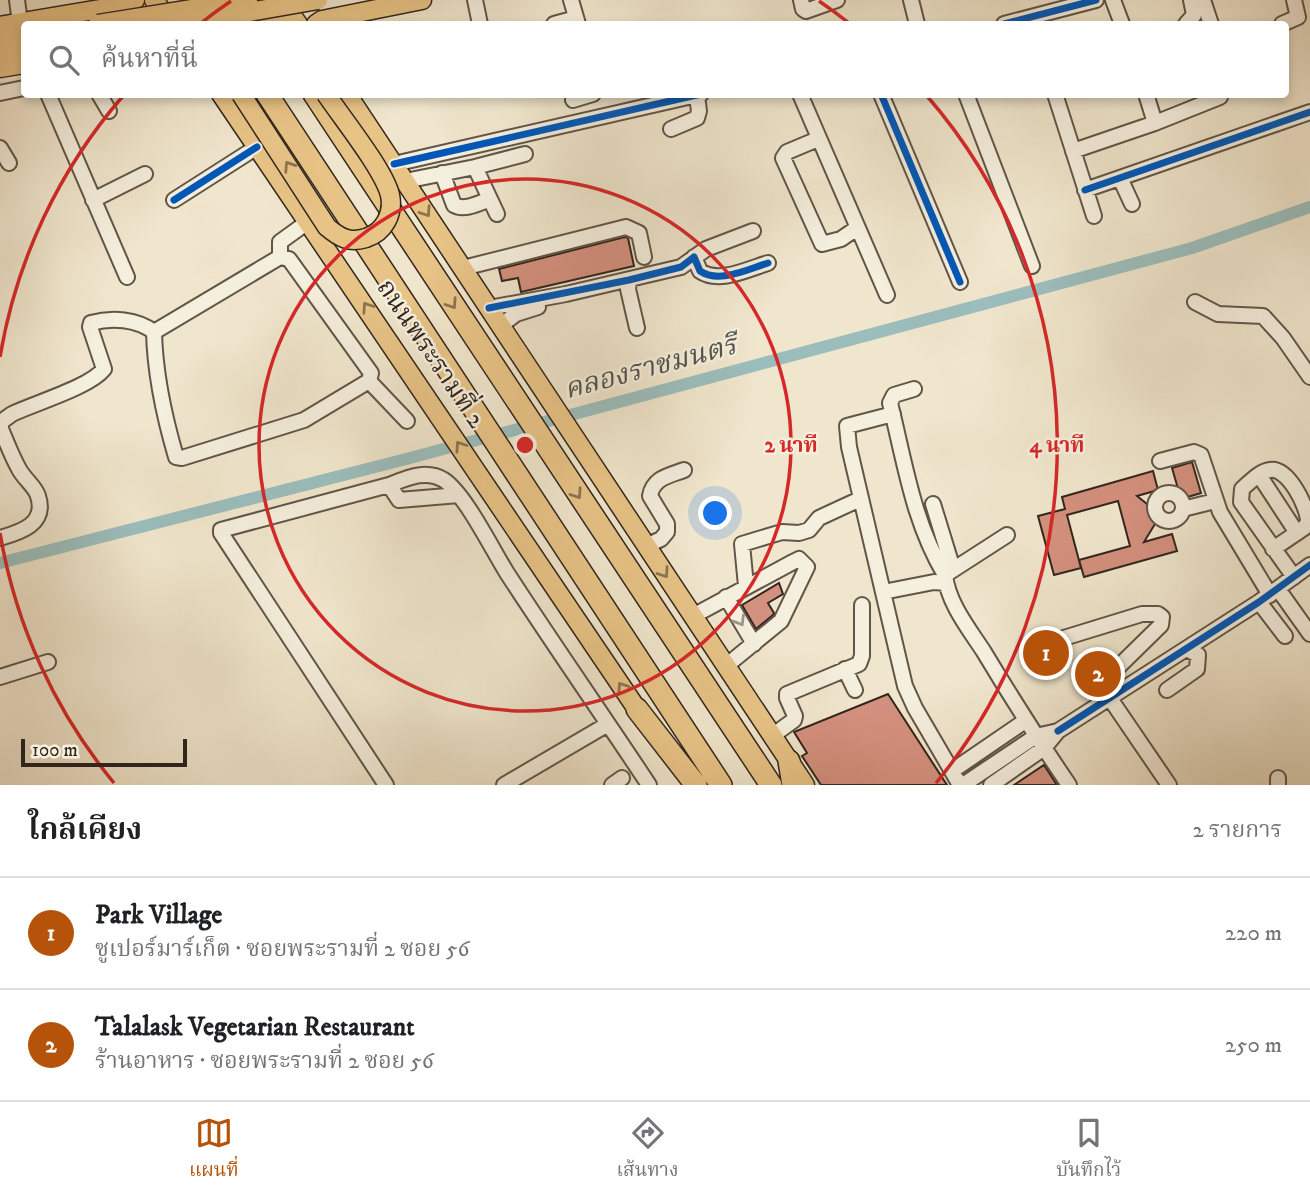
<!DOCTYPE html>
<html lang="th">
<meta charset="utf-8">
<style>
body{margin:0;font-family:"IM FELL DW Pica","Noto Serif Thai",serif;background:#f2f2f2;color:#202124}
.scale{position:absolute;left:21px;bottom:18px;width:166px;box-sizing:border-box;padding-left:7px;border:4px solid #31251c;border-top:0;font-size:19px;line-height:24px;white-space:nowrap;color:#31251c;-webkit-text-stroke:5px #f5efde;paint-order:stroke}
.you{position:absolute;left:716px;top:514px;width:24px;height:24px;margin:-18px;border:5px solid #fff;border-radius:50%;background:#1a73e8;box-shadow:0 0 0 10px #1a73e833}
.badge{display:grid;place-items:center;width:46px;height:46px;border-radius:50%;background:#b45309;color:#fff;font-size:23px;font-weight:700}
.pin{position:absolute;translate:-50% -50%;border:4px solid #fff;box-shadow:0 2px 7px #0006}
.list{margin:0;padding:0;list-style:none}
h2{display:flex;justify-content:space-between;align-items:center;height:91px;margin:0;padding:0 28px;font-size:30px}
h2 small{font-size:23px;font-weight:400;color:#757577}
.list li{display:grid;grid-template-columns:46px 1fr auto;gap:21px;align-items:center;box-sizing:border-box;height:112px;padding:0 28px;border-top:2px solid #e0e0e0}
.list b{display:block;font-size:26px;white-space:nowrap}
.list p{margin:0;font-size:23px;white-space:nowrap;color:#757577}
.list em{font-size:23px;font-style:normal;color:#757577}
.icon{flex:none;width:38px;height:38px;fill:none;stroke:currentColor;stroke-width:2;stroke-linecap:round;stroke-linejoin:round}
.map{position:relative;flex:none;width:1310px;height:785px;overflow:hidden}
.search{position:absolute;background:#fff;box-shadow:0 4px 10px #0003;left:21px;right:21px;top:21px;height:77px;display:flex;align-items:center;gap:18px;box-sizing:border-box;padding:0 24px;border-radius:7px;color:#757577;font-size:26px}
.sheet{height:315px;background:#fff}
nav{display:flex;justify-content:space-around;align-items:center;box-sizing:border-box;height:98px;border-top:2px solid #e0e0e0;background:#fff;font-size:19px;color:#757577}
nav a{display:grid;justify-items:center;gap:4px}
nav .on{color:#b45309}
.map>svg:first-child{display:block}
</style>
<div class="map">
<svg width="1310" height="785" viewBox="0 0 1310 785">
<rect width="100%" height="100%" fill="#f0e6cd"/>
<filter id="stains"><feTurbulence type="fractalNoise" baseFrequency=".00286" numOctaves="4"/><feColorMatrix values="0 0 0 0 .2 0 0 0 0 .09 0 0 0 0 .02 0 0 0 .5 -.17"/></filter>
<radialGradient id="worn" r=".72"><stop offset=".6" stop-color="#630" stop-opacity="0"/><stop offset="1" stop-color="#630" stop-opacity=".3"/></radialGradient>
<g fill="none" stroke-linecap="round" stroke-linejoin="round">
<!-- canal -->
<path stroke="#9bbebd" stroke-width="12" d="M0 563 410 458 1192 248 1310 207"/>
</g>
<!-- building -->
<path fill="#d4907e" stroke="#31251c" stroke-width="2" d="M625 237 628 238 634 266 521 292 518 278 502 281 499 269Z
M1192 462 1201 493 1181 499 1172 468Z
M1153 471 1158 490 1137 496 1152 508 1156 515 1155 524 1144 542 1172 534 1177 551 1084 577 1079 560 1130 546 1118 501 1067 515 1081 568 1054 575 1038 516 1065 509 1062 497Z
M779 583 783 594 768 603 774 613 773 615 756 629 742 605Z
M888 694 947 785H821L802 756 807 753 794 732Z
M1044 765 1057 785H1014Z"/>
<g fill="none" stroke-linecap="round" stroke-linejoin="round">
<defs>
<path id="minor" d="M17 0 20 23
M475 0 480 24
M571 0 578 24
M801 0 803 9 806 11 837 0
M911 0 917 24
M1113 0 1122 24
M1203 0 1211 24
M554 24 576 18
M1004 24 1096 0
M1186 24 1194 15 1191 0
M1282 24 1298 17 1294 0
M0 93 24 88
M48 94 127 277
M99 94 109 111
M800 94 887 295
M881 94 960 282
M966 94 1032 266
M1055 94 1094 216
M1146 94 1155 123
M573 100 593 94
M671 129 697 118 699 111 697 96
M818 139 787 152 783 158 822 244 841 239 857 228
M0 148 9 163
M1073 151 1155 123 1220 97
M394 164 701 94
M475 167 497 214
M442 173 454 205C465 211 479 203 490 199
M1120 178 1132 204
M405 181 475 167 525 154
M1085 190 1310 112
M93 200 145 174
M174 200 257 147
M280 257V242L309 221
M694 257 700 271C719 284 748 269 768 263
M463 268 626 227 639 233 644 257
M629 280 628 289 637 328
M1195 302 1218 314 1263 316 1283 338 1310 377
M489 308 566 294 681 267 706 249 753 231
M500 326 516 314 538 307
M154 332 280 257 289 259 371 373 369 381 407 421
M154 332C155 375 164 416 176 457L182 458 304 420 369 381
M914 389 894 395 890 403C905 463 913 522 945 575
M893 414 847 426 849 447 905 686 915 708 960 785
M1160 461 1194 452 1201 455 1220 512 1270 595
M1259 475 1297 533
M389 485C407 478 426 469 444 480 465 494 492 549 507 573 553 644 602 714 649 785
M1155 507a14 14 0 1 1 28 0a14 14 0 1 1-28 0Z
M933 504 953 569
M1183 509 1215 501
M1007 535 945 575C948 603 969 629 984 652 1011 697 1039 741 1069 785
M0 538C21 532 47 524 38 496 35 486 24 479 19 469 12 457 7 443 1 429V422L12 414C35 403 90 387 104 369L90 327 91 323C112 317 137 319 154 332
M646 546 661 539 667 532V524L650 496C653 478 668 476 684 470
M1273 549 1304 528 1308 522C1308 507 1288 467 1270 470 1260 471 1250 482 1242 489L1241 502 1294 577
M746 586 742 544 782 532 799 533 809 530 819 518 860 499
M1278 589 1310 634
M883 592 934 582 946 583
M726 597 754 644
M1259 602 1285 636
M693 616 793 562 799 559 807 567 781 621 726 666
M1054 641 1142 614H1158L1162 617 1161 625 1111 674 1112 682 1120 690
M845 669 855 690
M0 677 48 662
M1167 690 1197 669 1198 655 1187 649
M1109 697 1169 785
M1058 731 1259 602 1310 565
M772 736 794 720 795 716 787 698V694L859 664 862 656V605
M952 771 1025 721
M386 785 221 533V530L389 485 399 500 459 495
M504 785 608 724
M612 785 622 778
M963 785 1036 736 1058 731 1044 748 991 785
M1278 785V778"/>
<path id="major" d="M154 0 172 24
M261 0 278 24
M281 0 298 24
M316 24 322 20 422 0
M0 26 124 5 135 0
M0 40 24 36
M0 53 24 49
M0 68 24 64
M221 94 645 721
M347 94 805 785"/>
<path id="highway" d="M245 0 263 24
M267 94 721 785
M314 94 771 785
M637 709 696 785
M789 761 793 785"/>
</defs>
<!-- minor casing -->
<use href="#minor" stroke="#615548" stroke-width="18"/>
<!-- major casing -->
<use href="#major" stroke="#31251c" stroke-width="21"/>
<!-- highway casing -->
<use href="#highway" stroke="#31251c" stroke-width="24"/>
<!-- minor -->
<use href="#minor" stroke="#f5efde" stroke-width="14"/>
<!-- major -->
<use href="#major" stroke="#e8c386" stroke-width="18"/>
<!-- highway -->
<use href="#highway" stroke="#e8c386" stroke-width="21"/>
<defs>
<path id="major-bridge" d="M98 24 248 0
M181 24 318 0
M241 94 327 227C340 238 349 243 366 238 384 232 394 214 390 195 384 170 342 118 326 94"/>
</defs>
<!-- major-bridge casing -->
<use href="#major-bridge" stroke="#31251c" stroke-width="21" stroke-linecap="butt"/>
<!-- major-bridge -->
<use href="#major-bridge" stroke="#e8c386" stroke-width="18"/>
<defs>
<path id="cycleway" d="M1004 24 1096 0
M881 94 960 282
M394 164 701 94
M1085 190 1310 112
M174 200 257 147
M489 308 629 280 681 267 694 257 700 271C719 284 748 269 768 263
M1058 731 1259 602 1310 565"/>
</defs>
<!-- cycleway casing -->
<use href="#cycleway" stroke="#f5efde" stroke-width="11"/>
<!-- cycleway -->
<use href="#cycleway" stroke="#0057b8" stroke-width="7"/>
</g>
<!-- one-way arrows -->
<defs><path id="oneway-chevron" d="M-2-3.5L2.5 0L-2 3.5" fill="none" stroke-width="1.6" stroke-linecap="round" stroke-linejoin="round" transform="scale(1.75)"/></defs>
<g stroke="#8c7451">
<use href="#oneway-chevron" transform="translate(289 166) rotate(-123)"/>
<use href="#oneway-chevron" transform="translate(426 212) rotate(56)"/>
<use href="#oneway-chevron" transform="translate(452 304) rotate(56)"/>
<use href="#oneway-chevron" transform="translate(367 307) rotate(-124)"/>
<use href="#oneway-chevron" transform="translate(460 446) rotate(-124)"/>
<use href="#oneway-chevron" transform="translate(577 494) rotate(56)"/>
<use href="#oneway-chevron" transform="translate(664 573) rotate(56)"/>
<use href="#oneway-chevron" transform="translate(622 687) rotate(-124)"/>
</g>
<use stroke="#9d9487" href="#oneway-chevron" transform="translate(740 621) rotate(59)"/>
<!-- distance rings -->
<g fill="none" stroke="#d62828" stroke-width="3.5">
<circle cx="525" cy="445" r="266"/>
<path d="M114 783A532 532 0 0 1 0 533M0 357A532 532 0 0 1 123 96M201 23A532 532 0 0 1 231 1M819 1A532 532 0 0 1 849 23M927 96A532 532 0 0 1 936 783"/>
</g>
<g text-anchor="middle" stroke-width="5" stroke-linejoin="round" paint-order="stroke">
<!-- street labels -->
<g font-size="26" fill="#31251c" stroke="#f5efde">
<text transform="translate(432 353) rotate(56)" y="9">ถนนพระรามที่ 2</text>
</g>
<!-- water labels -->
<g font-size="28" font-style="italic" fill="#51534c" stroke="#f5efde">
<text transform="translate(650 366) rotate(-15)" y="10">คลองราชมนตรี</text>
</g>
</g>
<circle cx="525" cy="445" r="10" fill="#d62828" stroke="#f5efde" stroke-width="3.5"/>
<g font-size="21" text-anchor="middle" font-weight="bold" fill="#d62828" stroke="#f5efde" stroke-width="5" stroke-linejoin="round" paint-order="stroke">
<text x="791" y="452">2 นาที</text>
<text x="1057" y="452">4 นาที</text>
</g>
<rect width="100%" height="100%" filter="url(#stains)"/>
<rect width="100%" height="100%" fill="url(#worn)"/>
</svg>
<div class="scale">100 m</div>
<div class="you"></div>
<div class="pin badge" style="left:1046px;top:653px">1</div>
<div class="pin badge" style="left:1098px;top:674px">2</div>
<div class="search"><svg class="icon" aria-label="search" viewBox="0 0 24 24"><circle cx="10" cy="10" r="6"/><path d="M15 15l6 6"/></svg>ค้นหาที่นี่</div>
</div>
<section class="sheet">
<h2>ใกล้เคียง<small>2 รายการ</small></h2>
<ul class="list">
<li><span class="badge">1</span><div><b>Park Village</b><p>ซูเปอร์มาร์เก็ต · ซอยพระรามที่ 2 ซอย 56</p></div><em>220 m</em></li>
<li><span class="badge">2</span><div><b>Talalask Vegetarian Restaurant</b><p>ร้านอาหาร · ซอยพระรามที่ 2 ซอย 56</p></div><em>250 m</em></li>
</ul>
</section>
<nav>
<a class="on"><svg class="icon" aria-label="map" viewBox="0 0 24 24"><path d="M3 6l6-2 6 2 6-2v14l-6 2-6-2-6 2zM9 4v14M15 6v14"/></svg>แผนที่</a>
<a><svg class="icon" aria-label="directions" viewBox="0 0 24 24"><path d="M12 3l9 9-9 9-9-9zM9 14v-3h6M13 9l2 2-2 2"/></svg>เส้นทาง</a>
<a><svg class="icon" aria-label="saved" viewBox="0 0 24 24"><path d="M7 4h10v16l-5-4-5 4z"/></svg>บันทึกไว้</a>
</nav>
